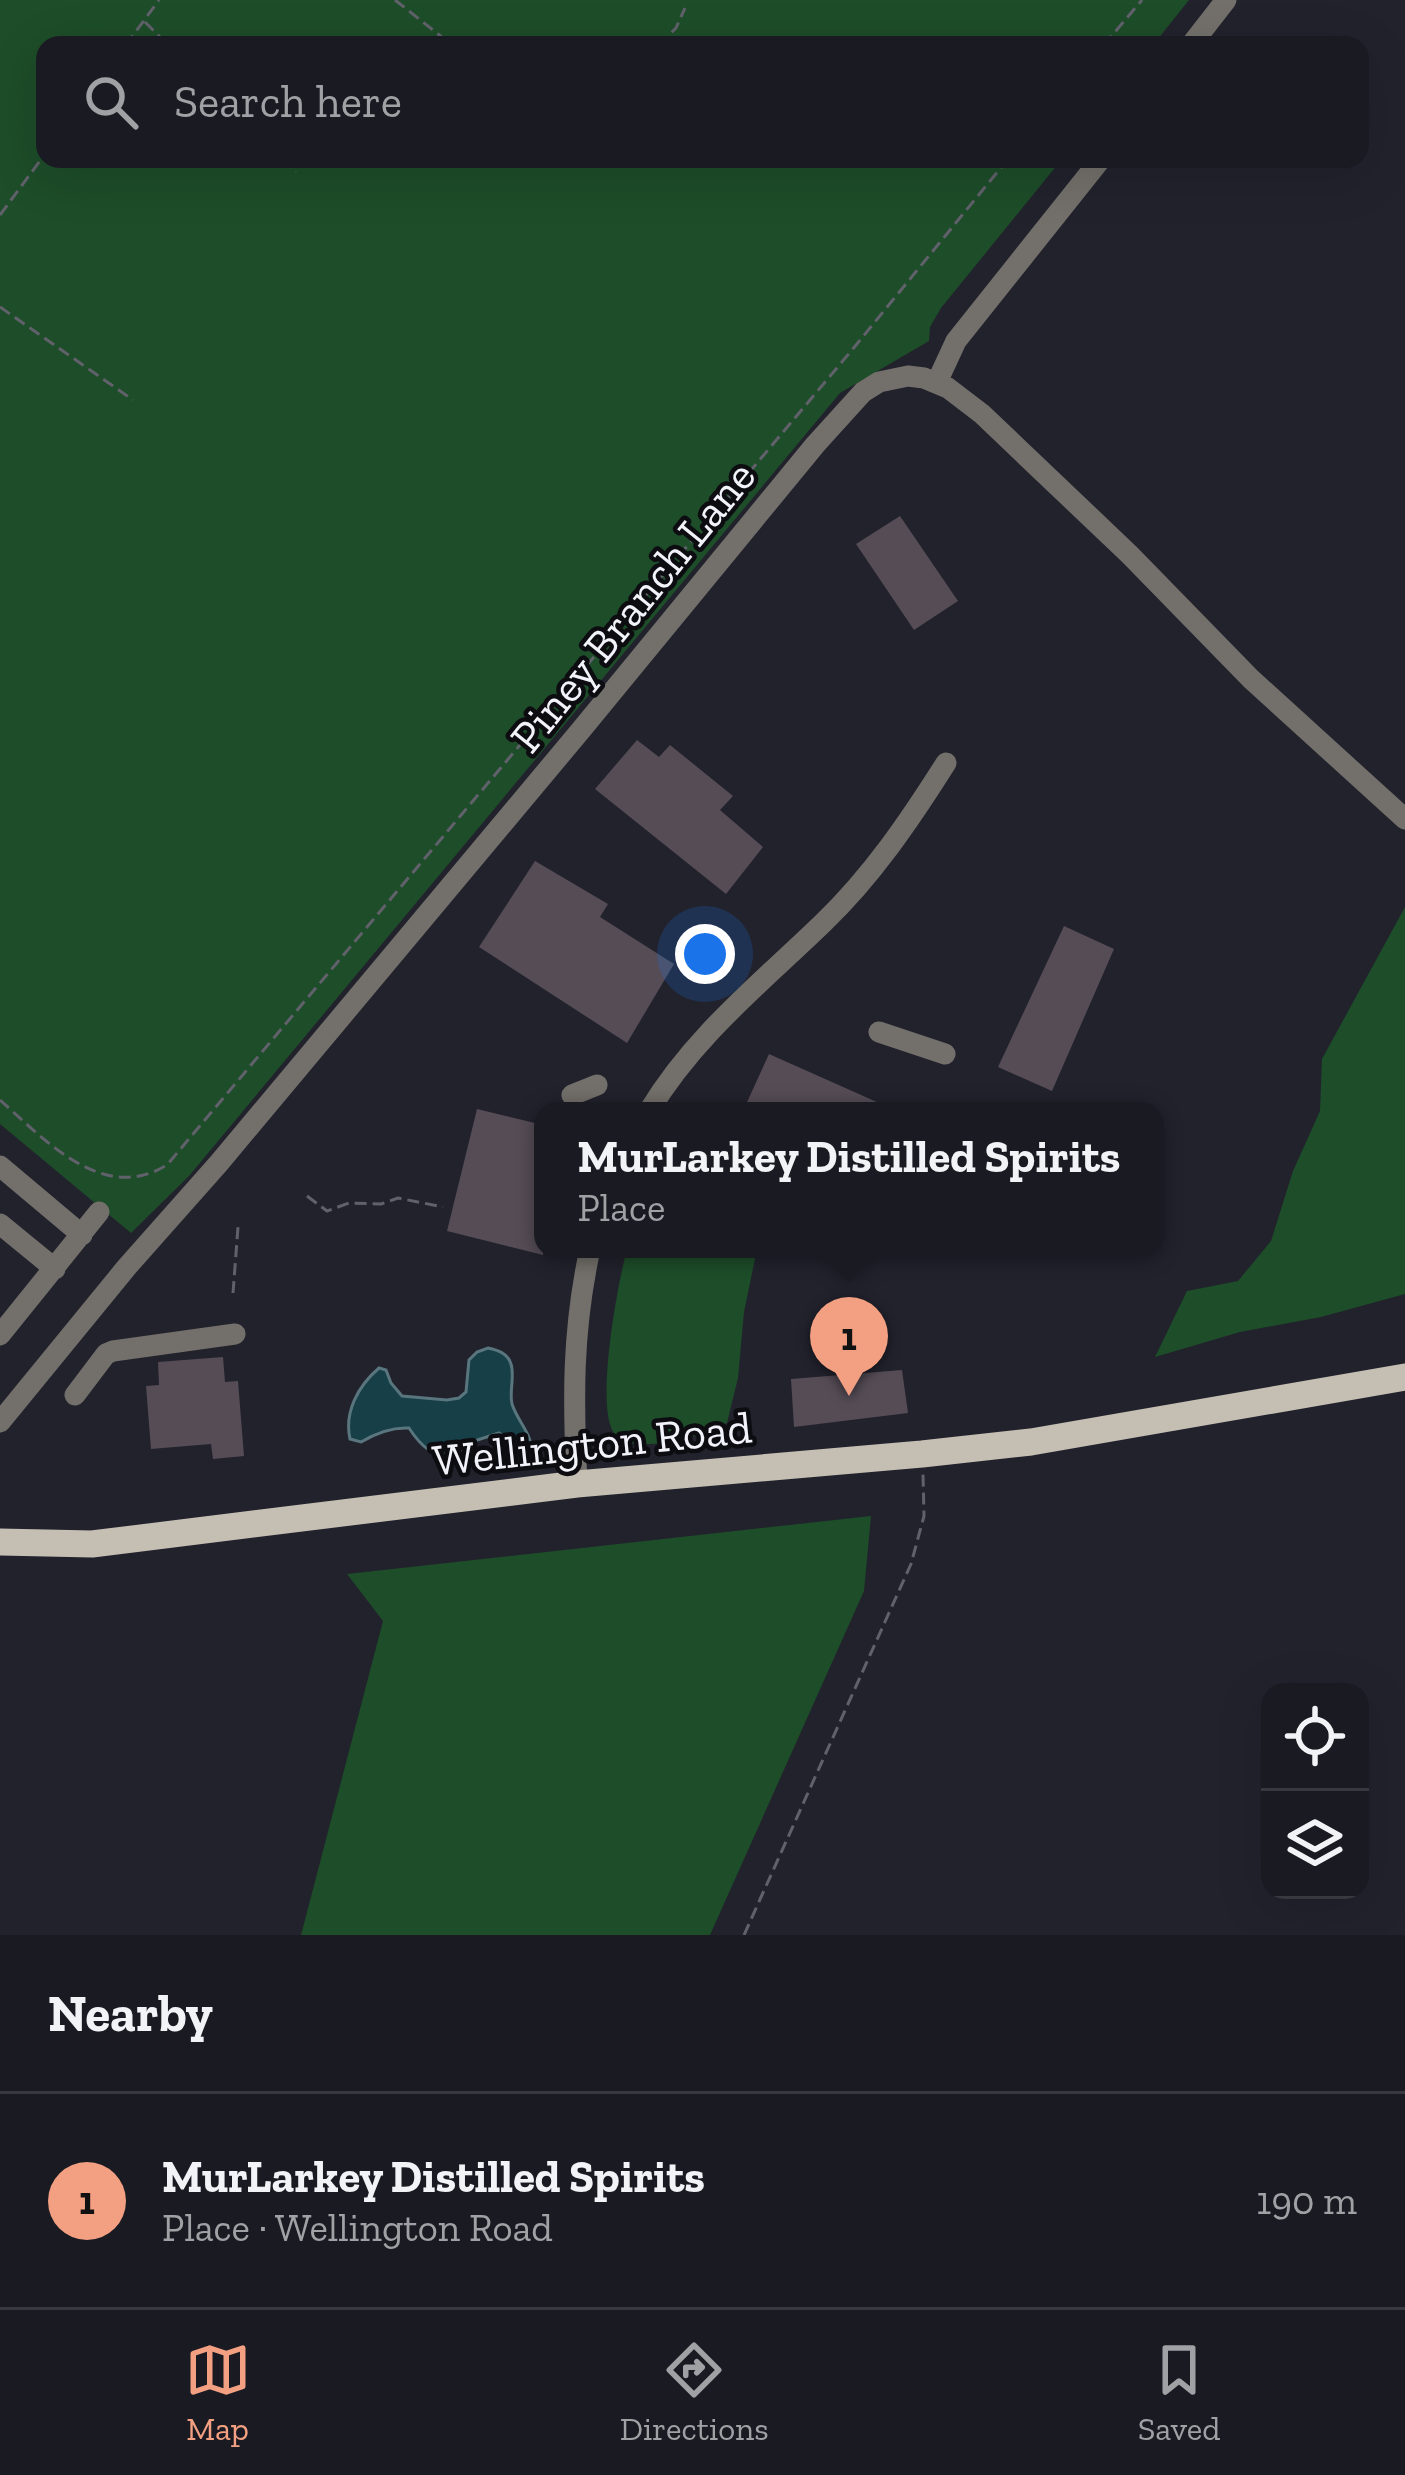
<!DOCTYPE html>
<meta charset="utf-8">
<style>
body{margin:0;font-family:"Zilla Slab",serif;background:#23232a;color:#f1f3f6}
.controls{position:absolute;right:36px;bottom:36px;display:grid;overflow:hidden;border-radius:24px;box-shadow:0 12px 48px #0002}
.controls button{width:108px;height:108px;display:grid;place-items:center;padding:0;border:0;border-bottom:3px solid #383840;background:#1a1a22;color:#f1f3f6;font:60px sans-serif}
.you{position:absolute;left:705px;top:954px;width:42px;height:42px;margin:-30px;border:9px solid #fff;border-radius:50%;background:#1a73e8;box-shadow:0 0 0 18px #1a73e833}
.badge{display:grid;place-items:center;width:78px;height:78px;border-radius:50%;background:#f3a082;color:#111;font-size:39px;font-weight:700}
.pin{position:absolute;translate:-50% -99px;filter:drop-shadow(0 3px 6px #0008)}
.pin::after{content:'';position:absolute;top:63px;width:42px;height:36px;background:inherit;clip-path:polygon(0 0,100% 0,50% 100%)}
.popup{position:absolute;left:534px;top:1102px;width:630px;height:156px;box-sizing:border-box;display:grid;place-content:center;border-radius:24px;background:#1a1a22;filter:drop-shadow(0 3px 9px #0005);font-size:39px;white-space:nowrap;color:#9fa1a5}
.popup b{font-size:45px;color:#f1f3f6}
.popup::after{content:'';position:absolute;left:50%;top:100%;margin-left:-24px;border:24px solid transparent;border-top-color:#1a1a22}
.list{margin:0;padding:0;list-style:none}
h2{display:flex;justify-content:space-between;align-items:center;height:156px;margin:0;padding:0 48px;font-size:51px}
h2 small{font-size:39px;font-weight:400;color:#9fa1a5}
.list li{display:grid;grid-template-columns:78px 1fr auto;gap:36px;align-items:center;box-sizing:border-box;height:216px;padding:0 48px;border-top:3px solid #383840}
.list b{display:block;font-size:45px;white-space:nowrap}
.list p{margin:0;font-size:39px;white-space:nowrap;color:#9fa1a5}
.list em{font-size:39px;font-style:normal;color:#9fa1a5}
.icon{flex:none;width:66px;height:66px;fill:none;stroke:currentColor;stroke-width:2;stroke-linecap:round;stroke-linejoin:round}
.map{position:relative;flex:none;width:1405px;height:1935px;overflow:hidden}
.search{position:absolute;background:#1a1a22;box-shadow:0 12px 48px #0002;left:36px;right:36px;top:36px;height:132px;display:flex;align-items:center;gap:30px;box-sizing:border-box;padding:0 42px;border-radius:24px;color:#9fa1a5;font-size:45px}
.sheet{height:372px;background:#1a1a22}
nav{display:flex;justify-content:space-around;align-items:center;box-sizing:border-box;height:168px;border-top:3px solid #383840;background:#1a1a22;font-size:33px;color:#9fa1a5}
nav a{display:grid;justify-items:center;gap:6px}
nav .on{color:#f3a082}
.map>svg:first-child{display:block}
</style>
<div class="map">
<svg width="1405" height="1935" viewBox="0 0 1405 1935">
<rect width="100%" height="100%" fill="#22222d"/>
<!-- green -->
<path fill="#1d4d29" d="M0 0H1189L1153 45H45V159H1062L941 308 930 327 929 341 840 393 189 1176 131 1233 0 1124Z
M1405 907V1294L1321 1317 1240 1332 1155 1357 1187 1291 1238 1281 1271 1241 1293 1171 1320 1111 1322 1059Z
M627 1249H757L744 1312 738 1378 727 1423C697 1438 653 1450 619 1441 615 1434 612 1432 610 1424 599 1389 617 1286 627 1249Z
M871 1516 864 1591 710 1935H301L383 1621 347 1574Z"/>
<!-- water -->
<path fill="#173f47" stroke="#59757d" stroke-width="3" d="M488 1348C497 1350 508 1353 511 1364 515 1376 509 1392 512 1404 517 1420 531 1433 532 1450H523L499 1433 474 1441 456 1456C432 1456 422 1448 409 1428 391 1427 376 1433 361 1442L350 1439C344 1412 358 1386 379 1368L386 1370 391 1383 402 1396 447 1400 459 1398 466 1392 469 1360 477 1352Z"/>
<!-- building -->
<path fill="#554c56" d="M900 516 958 601 914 630 856 544Z
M637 740 659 757 670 745 733 796 720 810 763 847 726 894 595 789Z
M535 861 608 904 600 917 674 964 627 1043 479 947Z
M1064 926 1114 949 1052 1091 998 1067Z
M769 1054 897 1111H743Z
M477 1109 543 1125V1255L447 1231Z
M223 1357 225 1382 238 1381 244 1456 213 1459 211 1444 151 1449 146 1386 159 1385 158 1362Z
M902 1370 908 1413 794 1427 791 1379Z"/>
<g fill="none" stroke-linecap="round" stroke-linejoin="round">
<!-- path -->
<path stroke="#61616b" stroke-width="3" stroke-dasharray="12 6" stroke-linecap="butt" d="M395 0 452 45
M145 22 168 45
M126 45 159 0
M659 45 676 28 685 8
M1104 45 1142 0
M283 159 296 172
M0 215 45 154
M0 307 133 400
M0 1100C46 1141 103 1204 167 1165L852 350 1008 159
M307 1196 327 1211 349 1203 381 1204 398 1198 443 1207
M233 1293 238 1227
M744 1935 911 1564 924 1516 923 1474"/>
<!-- minor -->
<path stroke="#73706b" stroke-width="21" d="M1191 45 1226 0
M937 382 956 341 1101 159
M879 1032 945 1054
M572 1095 597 1085
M649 1111C694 1036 761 983 823 923 872 876 910 820 946 763
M0 1166 82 1235
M0 1224 55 1269
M0 1335 99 1212
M75 1395 106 1354 113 1351 235 1334
M0 1422 126 1268 219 1163 581 730 815 445 863 392 879 382 908 376 924 378 948 388 982 414 1130 555 1251 679 1405 819
M577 1484C573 1400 572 1332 590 1249"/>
<!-- major -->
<path stroke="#c4beb3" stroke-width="27" d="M0 1542 92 1544 577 1484 922 1454 1031 1442 1405 1377"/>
</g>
<g text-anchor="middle" stroke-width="9" stroke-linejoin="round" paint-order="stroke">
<!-- street labels -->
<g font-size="45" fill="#f2f2fa" stroke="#0c0c11">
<text transform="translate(632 606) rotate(-51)" y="16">Piney Branch Lane</text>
<text transform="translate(592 1443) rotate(-6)" y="16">Wellington Road</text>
</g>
</g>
</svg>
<div class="controls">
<button><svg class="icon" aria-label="locate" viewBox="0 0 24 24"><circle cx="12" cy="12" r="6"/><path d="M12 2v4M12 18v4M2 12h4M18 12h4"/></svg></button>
<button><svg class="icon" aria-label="layers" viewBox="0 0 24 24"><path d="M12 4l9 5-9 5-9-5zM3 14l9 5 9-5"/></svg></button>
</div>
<div class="you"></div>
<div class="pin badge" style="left:849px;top:1396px">1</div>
<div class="popup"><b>MurLarkey Distilled Spirits</b>Place</div>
<div class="search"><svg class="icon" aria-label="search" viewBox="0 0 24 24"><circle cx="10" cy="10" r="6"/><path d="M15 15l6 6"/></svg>Search here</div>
</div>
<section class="sheet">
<h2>Nearby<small></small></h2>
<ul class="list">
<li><span class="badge">1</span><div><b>MurLarkey Distilled Spirits</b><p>Place · Wellington Road</p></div><em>190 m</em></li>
</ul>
</section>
<nav>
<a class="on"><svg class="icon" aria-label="map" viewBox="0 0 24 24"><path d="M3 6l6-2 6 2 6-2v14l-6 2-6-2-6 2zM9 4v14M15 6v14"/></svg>Map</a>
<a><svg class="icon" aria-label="directions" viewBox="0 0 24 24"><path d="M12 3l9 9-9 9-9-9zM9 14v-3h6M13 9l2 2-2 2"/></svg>Directions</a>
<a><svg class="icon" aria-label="saved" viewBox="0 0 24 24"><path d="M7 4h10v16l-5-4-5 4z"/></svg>Saved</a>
</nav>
